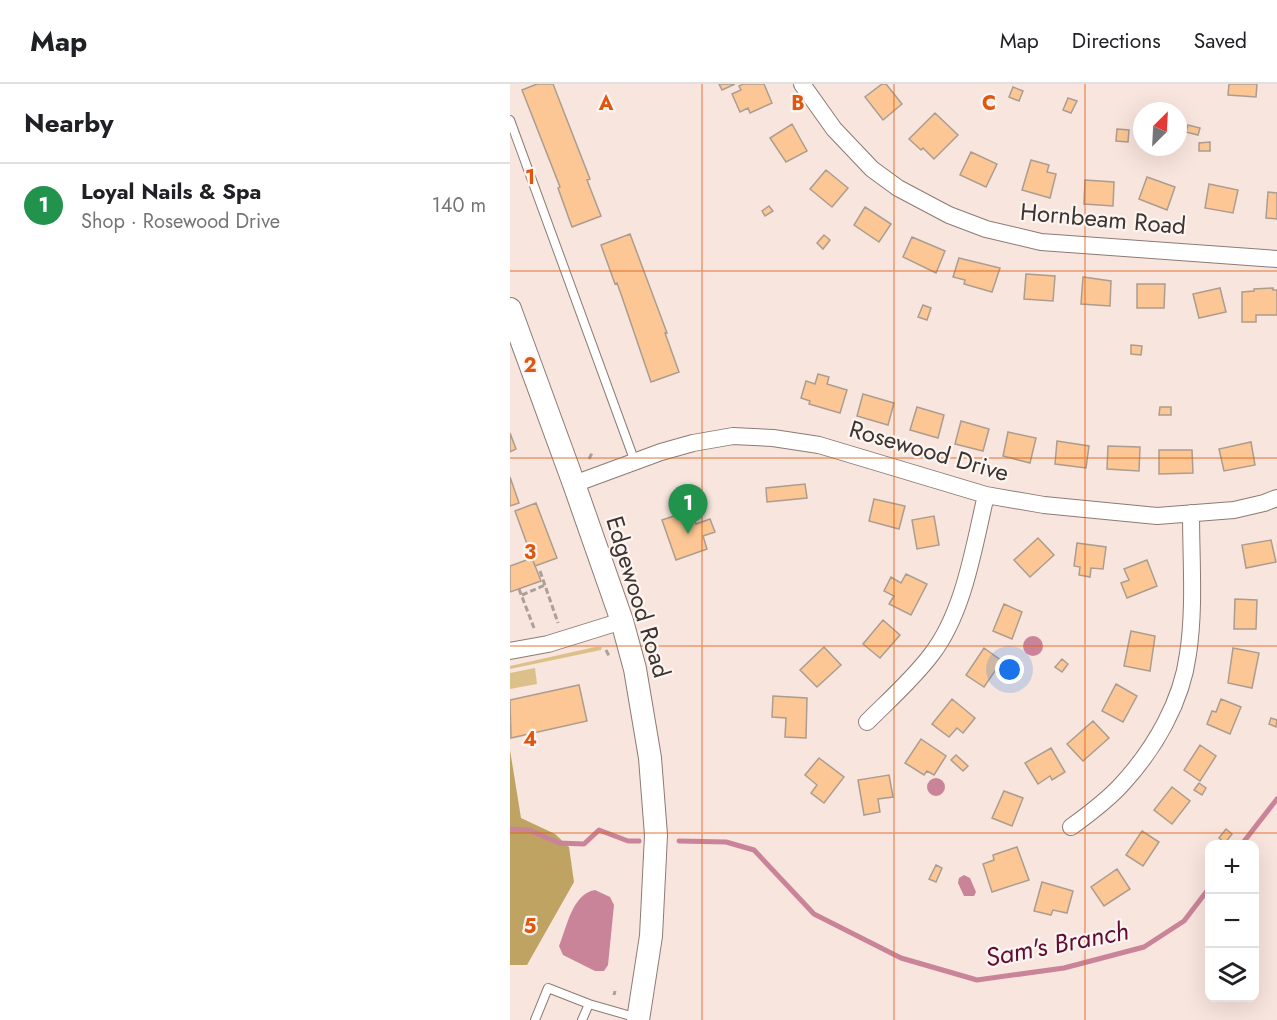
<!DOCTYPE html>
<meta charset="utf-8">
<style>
body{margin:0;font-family:Jost,sans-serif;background:#f6f6f6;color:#202124}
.controls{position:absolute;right:18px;bottom:18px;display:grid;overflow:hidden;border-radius:12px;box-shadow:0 6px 24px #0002}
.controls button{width:54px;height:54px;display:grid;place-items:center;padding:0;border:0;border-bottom:2px solid #e0e0e0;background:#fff;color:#202124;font:30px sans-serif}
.compass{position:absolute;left:623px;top:18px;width:54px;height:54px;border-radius:50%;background:#fff;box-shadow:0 6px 24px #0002;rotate:24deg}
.you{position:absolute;left:500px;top:586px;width:21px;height:21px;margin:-15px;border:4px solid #fff;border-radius:50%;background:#1a73e8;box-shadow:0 0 0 9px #1a73e833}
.badge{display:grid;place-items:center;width:39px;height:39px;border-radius:50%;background:#21934d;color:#fff;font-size:20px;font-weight:700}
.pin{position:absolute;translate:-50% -50px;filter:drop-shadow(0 2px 3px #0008)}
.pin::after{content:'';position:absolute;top:32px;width:21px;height:18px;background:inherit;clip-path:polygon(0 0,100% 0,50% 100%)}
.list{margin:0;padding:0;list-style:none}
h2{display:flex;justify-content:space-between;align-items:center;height:78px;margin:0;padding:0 24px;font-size:26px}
h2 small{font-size:20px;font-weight:400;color:#757577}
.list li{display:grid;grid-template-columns:39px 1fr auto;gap:18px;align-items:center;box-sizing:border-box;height:84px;padding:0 24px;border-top:2px solid #e0e0e0}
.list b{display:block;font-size:22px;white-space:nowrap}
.list p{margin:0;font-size:20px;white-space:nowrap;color:#757577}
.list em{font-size:20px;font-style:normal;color:#757577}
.icon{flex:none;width:33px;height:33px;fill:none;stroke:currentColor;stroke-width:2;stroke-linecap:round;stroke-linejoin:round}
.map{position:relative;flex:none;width:767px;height:936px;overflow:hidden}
header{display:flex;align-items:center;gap:36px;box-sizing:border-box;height:84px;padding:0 30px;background:#fff;border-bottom:2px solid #e0e0e0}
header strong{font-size:28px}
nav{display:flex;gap:33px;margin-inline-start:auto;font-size:21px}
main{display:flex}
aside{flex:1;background:#fff}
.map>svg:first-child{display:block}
</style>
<header>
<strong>Map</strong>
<nav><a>Map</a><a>Directions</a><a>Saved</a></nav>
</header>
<main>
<aside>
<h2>Nearby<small></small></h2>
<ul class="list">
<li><span class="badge">1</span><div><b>Loyal Nails &amp; Spa</b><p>Shop · Rosewood Drive</p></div><em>140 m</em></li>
</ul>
</aside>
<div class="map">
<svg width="767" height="936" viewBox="0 0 767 936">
<rect width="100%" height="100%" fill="#f8e5dd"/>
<!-- green -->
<path fill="#dbc189" d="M85 563H92L91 566 0 585V582Z
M25 584 27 600 0 605V589Z"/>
<!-- forest -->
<path fill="#bfa363" d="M0 666 11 734 45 750 59 763 64 798 17 881H0Z"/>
<!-- water -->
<path fill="#ca8499" d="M513 562a10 10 0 1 1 20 0a10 10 0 1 1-20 0Z
M417 703a9 9 0 1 1 18 0a9 9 0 1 1-18 0Z
M454 791 460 794 466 808 464 812H454L448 799 449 794Z
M85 806 100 813 104 821 98 881 94 887H85L53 871 49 862C57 843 62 810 85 806Z"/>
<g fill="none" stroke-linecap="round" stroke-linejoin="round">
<!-- stream -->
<path stroke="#ca8499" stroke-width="5" d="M0 745 19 746 49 759 74 760 89 746 118 757H129
M169 757 216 758 244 766 304 830 391 874 467 896 554 884 634 863 674 837 700 803
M732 760 767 715"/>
</g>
<!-- building -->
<path fill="#fcc794" stroke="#ab9d90" stroke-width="1.5" d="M27 0H43L80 95 77 96 91 132 62 143 48 104 50 103 12 6Z
M209 0H225L212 6Z
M233 0H254L262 19 240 29 238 24 230 28 222 10 231 6 229 2Z
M372 0H376L392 20 373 36 355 13Z
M719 0H747L746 13 718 11Z
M503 3 513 7 509 17 499 13Z
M558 14 567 17 561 29 553 26Z
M425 29 448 51 424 75 413 64 411 66 399 55Z
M282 40 297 67 276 78 260 54Z
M678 41 690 44 688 51 676 48Z
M607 45 619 46 618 58 606 57Z
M700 58V67H689V59Z
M461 68 487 80 476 103 450 91Z
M521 76 539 81 537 88 546 90 540 114 512 106Z
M316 86 338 104 322 123 300 105Z
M637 93 665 103 657 126 629 115Z
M575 96 604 98 603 122 574 120Z
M699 100 728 106 723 129 695 124Z
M758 108 767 109V135L756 134Z
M259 122 263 127 255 132 252 127Z
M355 123 381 140 369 158 344 141Z
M120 150 157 249H155L169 288 141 298 112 213 107 199 105 200 91 161Z
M314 151 320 156 313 165 307 159Z
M402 153 435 167 426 189 393 173Z
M449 174 490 184 482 208 454 200 455 196 443 193Z
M516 190 545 192 543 217 514 215Z
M573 193 601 197 600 222 571 220Z
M627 200H655L654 224H627Z
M710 204 716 228 689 234 683 210Z
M763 204V206H767V231H746V238H732V208L744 207V205Z
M413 221 421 224 417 236 408 233Z
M621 261 632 262 631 271 621 270Z
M308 290 319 293 317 300 337 306 330 329 299 320 300 317 291 314 296 297 305 300Z
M353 310 384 319 378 341 347 332Z
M407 323 434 331 428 354 400 346Z
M650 323H661V331H649Z
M451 337 479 345 473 367 445 360Z
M498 348 526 354 520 379 493 372Z
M0 349 6 365 0 368Z
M547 357 579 362 576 384 545 380Z
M741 358 745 381 714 387 709 365Z
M598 362 630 363 629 387 597 385Z
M649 366H682L683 389 649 390Z
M0 393 9 419 0 422Z
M295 400 297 414 257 418 256 404Z
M364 415 395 422 389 445 359 437Z
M26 419 47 474 25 482 5 427Z
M182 426 186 440 200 435 205 448 193 452 197 465 166 476 152 436Z
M424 432 429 461 407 465 402 436Z
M528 454 544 471 520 493 504 476Z
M761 456 766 478 736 484 732 461Z
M567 459 596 463 593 485 581 484 580 493 569 491 570 483 564 482Z
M22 474 31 497 0 508V482Z
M637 476 647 502 617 514 611 499 619 496 614 485Z
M396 490 417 500 401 531 379 520 384 512 374 507 381 493 391 499Z
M725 515 747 516 746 545H724Z
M494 520 512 528 502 555 483 547Z
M373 536 390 551 370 574 353 560Z
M621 547 645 552 640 587 614 582Z
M314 563 331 581 307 603 290 586Z
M474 564 492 577 474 603 456 591Z
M723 564 749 569 742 604 718 599Z
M552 575 558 580 552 588 545 583Z
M606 600 627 612 613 638 592 627Z
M69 601 77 637 1 654 0 616Z
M263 612 297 614 296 654 275 653 276 634 262 633Z
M442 615 465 634 453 649 447 644 439 653 422 640Z
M711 615 731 623 720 650 697 640 702 627 706 628Z
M761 634 767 636 766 643 759 640Z
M583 637 599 654 573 677 557 660Z
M411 655 436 672 424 691 417 687 414 691 395 679Z
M690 661 706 672 690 697 674 686Z
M541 664 555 688 542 696 540 692 528 700 515 679Z
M446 671 458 682 453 687 441 676Z
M309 674 334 693 314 719 301 709 307 701 295 691Z
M379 691 383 713 368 715 370 728 354 731 348 696Z
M689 699 696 704 692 711 684 706Z
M662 703 680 717 662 740 644 726Z
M494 707 513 714 502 742 482 734Z
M716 745 722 750 715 759 709 754Z
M632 747 649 758 633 782 616 771Z
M507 763 519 796 482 808 473 780 484 776 483 771Z
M426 781 432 784 426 798 419 795Z
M607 785 620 805 594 822 581 803Z
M532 798 563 807 557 829 543 826 541 831 524 827Z"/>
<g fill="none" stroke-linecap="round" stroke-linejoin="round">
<defs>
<path id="lane" d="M0 36 125 378
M25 936 38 904 79 920
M72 936 79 920 128 934"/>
<path id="street" d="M292 0 324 45 362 85 388 104 439 131 476 145 531 158 767 175
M64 400 151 368 183 359 223 352 263 354 309 361 476 411 534 421 647 432 724 426 754 419 767 414
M0 567 38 560 112 537
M357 638C378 617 402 596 421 571 454 529 464 462 476 411
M561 743C579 730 598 716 613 699 645 664 672 617 678 570 685 524 681 476 681 429"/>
<path id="secondary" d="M0 225 64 400 112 537 125 585 140 674 146 751 141 852 128 936"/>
</defs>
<!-- lane casing -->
<use href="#lane" stroke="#8c7b74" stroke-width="10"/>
<!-- street casing -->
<use href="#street" stroke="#8c7b74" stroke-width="18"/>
<!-- secondary casing -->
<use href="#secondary" stroke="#8c7b74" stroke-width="24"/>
<!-- path -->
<path stroke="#ad9f99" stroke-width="3" stroke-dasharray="6 3" stroke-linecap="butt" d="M79 375 82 369
M30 487 48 539
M9 505 24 544
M12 511 35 501
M96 566 99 572
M104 911 105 907"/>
<!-- lane -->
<use href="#lane" stroke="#fff" stroke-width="8"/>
<!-- street -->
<use href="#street" stroke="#fff" stroke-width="16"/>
<!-- secondary -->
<use href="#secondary" stroke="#fff" stroke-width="22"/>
</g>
<!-- grid -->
<path fill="none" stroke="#df570e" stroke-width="1.5" stroke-opacity="0.55" d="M192 0V936M384 0V936M575 0V936M0 187H767M0 374H767M0 562H767M0 749H767"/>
<g text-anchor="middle" stroke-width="4.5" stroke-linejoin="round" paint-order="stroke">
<!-- street labels -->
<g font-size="24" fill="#3b3431" stroke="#fdf5f2">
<text transform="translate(593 135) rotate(5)" y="8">Hornbeam Road</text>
<text transform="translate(419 367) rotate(16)" y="8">Rosewood Drive</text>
<text transform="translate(128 513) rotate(73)" y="8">Edgewood Road</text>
</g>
<!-- water labels -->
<g font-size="26" font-style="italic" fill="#600c32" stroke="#fdf5f2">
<text transform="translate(547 860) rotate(-11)" y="9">Sam's Branch</text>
</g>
</g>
<g font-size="20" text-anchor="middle" font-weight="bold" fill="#df570e" stroke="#fdf5f2" stroke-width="4.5" stroke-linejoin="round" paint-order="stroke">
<text x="96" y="26">A</text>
<text x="288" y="26">B</text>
<text x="479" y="26">C</text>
<text x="20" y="100">1</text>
<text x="20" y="288">2</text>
<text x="20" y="475">3</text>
<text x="20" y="662">4</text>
<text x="20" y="849">5</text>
</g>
</svg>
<div class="controls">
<button>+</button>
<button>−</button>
<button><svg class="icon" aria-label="layers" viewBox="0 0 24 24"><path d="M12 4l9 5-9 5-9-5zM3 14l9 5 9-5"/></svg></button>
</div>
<svg class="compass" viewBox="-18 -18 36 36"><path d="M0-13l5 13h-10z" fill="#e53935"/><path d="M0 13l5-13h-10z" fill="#757577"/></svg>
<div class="you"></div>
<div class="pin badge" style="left:178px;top:450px">1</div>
</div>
</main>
